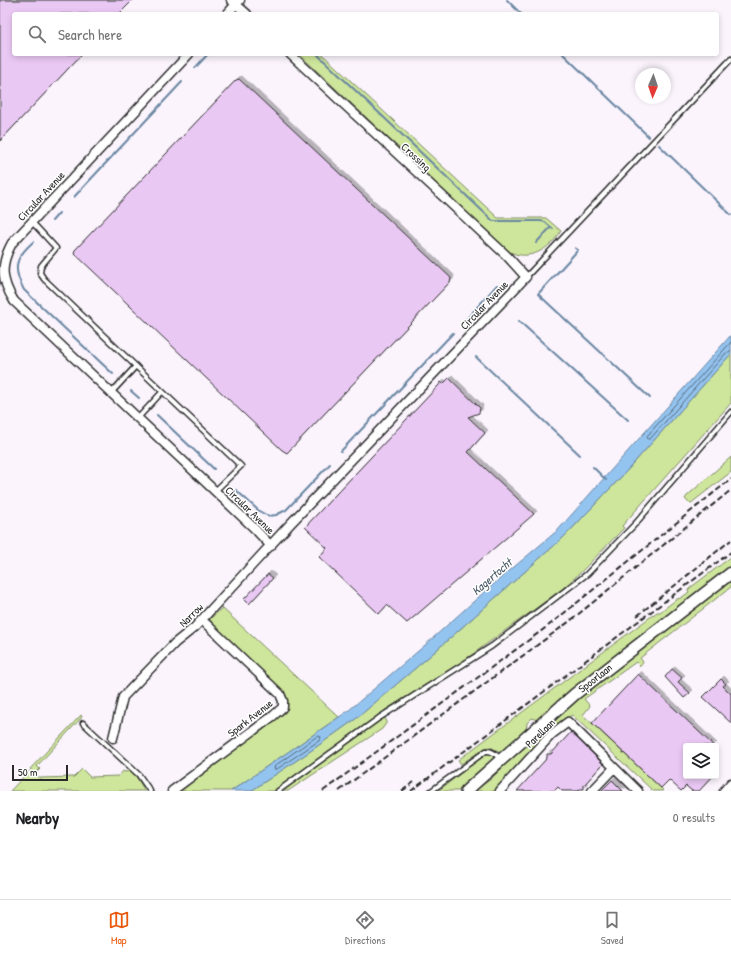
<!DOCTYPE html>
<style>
body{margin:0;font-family:"Patrick Hand",sans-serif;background:#f2f2f2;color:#202124}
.controls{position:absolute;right:12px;bottom:12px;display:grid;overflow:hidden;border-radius:4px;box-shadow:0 2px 6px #0003}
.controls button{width:36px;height:36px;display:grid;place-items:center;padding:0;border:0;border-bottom:1px solid #e0e0e0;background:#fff;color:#202124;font:20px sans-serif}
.compass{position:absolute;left:635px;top:68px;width:36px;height:36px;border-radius:50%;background:#fff;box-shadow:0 2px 6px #0003;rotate:182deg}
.scale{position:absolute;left:12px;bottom:10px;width:56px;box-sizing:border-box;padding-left:4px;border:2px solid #2b2b2b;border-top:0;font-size:11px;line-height:14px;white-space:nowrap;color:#2b2b2b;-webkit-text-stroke:3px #fff;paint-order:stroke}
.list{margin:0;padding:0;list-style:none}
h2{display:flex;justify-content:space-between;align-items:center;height:52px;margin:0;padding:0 16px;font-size:17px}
h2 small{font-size:13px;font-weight:400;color:#757577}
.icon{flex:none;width:22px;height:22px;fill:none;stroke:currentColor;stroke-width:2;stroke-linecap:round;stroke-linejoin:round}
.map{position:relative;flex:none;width:731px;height:791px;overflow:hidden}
.search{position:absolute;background:#fff;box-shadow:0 2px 6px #0003;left:12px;right:12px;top:12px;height:44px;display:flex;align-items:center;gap:10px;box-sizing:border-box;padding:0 14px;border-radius:4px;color:#757577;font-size:15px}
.sheet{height:108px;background:#fff}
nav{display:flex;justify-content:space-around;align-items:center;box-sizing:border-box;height:56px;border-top:1px solid #e0e0e0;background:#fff;font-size:11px;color:#757577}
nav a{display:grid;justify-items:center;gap:2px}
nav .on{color:#ea580c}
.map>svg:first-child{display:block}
</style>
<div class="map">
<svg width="731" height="791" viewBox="0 0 731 791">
<defs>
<filter id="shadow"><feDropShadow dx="3" dy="-3" stdDeviation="0" flood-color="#0004"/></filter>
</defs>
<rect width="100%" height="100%" fill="#fbf4fd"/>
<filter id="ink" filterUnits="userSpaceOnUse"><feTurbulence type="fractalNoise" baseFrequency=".025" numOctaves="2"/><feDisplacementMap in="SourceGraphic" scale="8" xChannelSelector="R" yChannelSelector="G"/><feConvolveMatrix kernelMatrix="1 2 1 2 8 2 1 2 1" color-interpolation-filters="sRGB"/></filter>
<g filter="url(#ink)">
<!-- green -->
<path fill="#cee69b" stroke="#7c8863" d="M299 54H322L498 218H546L561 231C549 250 529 262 508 251Z
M731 354V403L622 526 624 528 581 572 561 590 459 664 385 710 383 714 387 722 382 729 288 791H251L312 750 357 718 432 654 565 536 624 474Z
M731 457V472L690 504 685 499 687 496Z
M731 557V570L573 688 537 720 532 718 527 723 526 731 502 753 490 747 485 748 461 764 458 760 657 612H660L677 599 681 598 689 592 688 590 690 588Z
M731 581V587L640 658 643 662 640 666 636 662 584 699 590 706 583 715 664 791H653L572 715 559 723 494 791H474L491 779 549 721 712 593Z
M222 608 339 717 231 791H179L285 713C288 706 289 701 285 694L213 625 210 619Z
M81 715 82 717 37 766 40 769 35 774 30 769Z
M487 753 492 755 495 760 463 791H438Z
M82 769 90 777 119 776 123 771 125 772 130 771 135 775 145 791H10L29 771 35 777 37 775 40 778 74 777Z"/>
<!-- water -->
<path fill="#93c3ef" stroke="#6986a1" d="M731 335V354L624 474 565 536 432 654 357 718 312 750 251 791H231L348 711 424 646 483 593 558 530Z"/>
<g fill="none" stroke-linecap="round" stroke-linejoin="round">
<!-- shore -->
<path stroke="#556879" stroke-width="1" d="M731 342 647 436 648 439H650L726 353 731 351
M318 736 321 737 320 740 277 769H274L275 766Z"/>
<!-- stream -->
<path stroke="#6986a1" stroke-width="2" d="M507 0 521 14
M317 54 493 221H541L545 222 553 229
M563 54 649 137
M195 68 208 54
M659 145 731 215
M74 197 182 82
M52 221 59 213
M33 242C15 258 12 268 24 290L113 374
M536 243 551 227
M575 248 578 250 538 294 650 398
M519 321 628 420
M464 322 497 285
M476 357 580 455
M131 391 139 398
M157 415 214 469
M341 451 453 333
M593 467 606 480
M236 490 259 511 268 516 276 515 286 510 330 464"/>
</g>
<!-- building -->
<path fill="#eac8f4" stroke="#2b2b2b" filter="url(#shadow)" d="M0 0H133L119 14H14V54H82L0 141Z
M239 79 451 278 450 282 287 453 282 450 74 253 75 250 236 80Z
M449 378 480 408 479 413 468 417 485 433 468 452 534 514 407 623 387 605 379 614 335 572 319 557 327 548 305 527 439 385 441 382 443 384Z
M268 574 273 578 249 604 244 599Z
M672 669 682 678 678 682 690 693 684 698 665 677Z
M638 674 714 746H686V776H713L699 791H692L686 786 681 791 669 780 661 788 592 723Z
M721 679 726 684 723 686 731 694V723L703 697Z
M571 732 603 764 584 785V789H580L578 791H562L558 787 554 791H517L547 758V754H551Z
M612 780 623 791H601Z"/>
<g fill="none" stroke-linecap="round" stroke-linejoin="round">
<defs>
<path id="lane" d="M32 222 56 248 41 266 40 273 44 279 241 466 215 491
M526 277 731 59
M111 393 136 366
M138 418 162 392
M83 723 139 775 150 791
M278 791 379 718 492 646 587 574 636 523 731 412
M431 791 486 751C492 750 496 754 500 759"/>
<path id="street" d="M231 0 247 14
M227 14 240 0
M189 54 12 243C0 265 1 280 14 301L253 527 271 546
M113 738 123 697 175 643 195 627 291 523 526 277 507 256 290 54
M172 791 273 716 283 707V701L280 694 202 620
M500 791 552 734 568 722 638 791
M592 791 614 768
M724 791 731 783"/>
<path id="secondary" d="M466 791 575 694 731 573"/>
</defs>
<!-- lane casing -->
<use href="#lane" stroke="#2b2b2b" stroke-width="7"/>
<!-- street casing -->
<use href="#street" stroke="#2b2b2b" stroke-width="11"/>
<!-- secondary casing -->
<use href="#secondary" stroke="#2b2b2b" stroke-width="14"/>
<!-- lane -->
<use href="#lane" stroke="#fff" stroke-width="4"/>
<!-- street -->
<use href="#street" stroke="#fff" stroke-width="8"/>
<!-- secondary -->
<use href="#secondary" stroke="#fff" stroke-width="11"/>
<!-- rail -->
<path stroke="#2b2b2b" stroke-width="2" stroke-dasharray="6 3" stroke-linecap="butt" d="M637 616 731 540
M323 791 548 626 731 479
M339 791 570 621 731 490
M402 791 414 782
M411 791 731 552"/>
</g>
</g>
<g text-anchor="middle" stroke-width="3" stroke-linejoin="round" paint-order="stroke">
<!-- street labels -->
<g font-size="11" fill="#2b2b2b" stroke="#fff">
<text transform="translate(416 157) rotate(43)" y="4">Crossing</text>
<text transform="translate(41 196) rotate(-47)" y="4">Circular Avenue</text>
<text transform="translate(484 305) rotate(-46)" y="4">Circular Avenue</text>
<text transform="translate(250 510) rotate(44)" y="4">Circular Avenue</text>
<text transform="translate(191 615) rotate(-45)" y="4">Narrow</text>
<text transform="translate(595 678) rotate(-38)" y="4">Spoorlaan</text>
<text transform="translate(250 718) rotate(-38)" y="4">Spark Avenue</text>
<text transform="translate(540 733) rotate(-44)" y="4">Parellaan</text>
</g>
<!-- water labels -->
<g font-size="12" font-style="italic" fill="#4a5966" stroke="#fff">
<text transform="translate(492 577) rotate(-41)" y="4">Kagertocht</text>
</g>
</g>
</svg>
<div class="controls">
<button><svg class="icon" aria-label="layers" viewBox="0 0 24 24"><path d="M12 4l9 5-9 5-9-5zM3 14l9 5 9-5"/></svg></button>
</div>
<svg class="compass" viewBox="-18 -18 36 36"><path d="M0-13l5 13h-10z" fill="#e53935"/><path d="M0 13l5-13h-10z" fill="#757577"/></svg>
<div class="scale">50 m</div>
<div class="search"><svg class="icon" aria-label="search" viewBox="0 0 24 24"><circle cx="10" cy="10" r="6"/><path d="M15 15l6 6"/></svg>Search here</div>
</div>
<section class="sheet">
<h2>Nearby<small>0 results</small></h2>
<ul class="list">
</ul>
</section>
<nav>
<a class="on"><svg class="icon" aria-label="map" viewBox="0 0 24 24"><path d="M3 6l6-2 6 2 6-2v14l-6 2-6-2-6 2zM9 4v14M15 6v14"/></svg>Map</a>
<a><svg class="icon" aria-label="directions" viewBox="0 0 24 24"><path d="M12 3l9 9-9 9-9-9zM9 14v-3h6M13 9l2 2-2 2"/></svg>Directions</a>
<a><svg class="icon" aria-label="saved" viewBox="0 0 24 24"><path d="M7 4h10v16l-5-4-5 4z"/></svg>Saved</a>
</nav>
